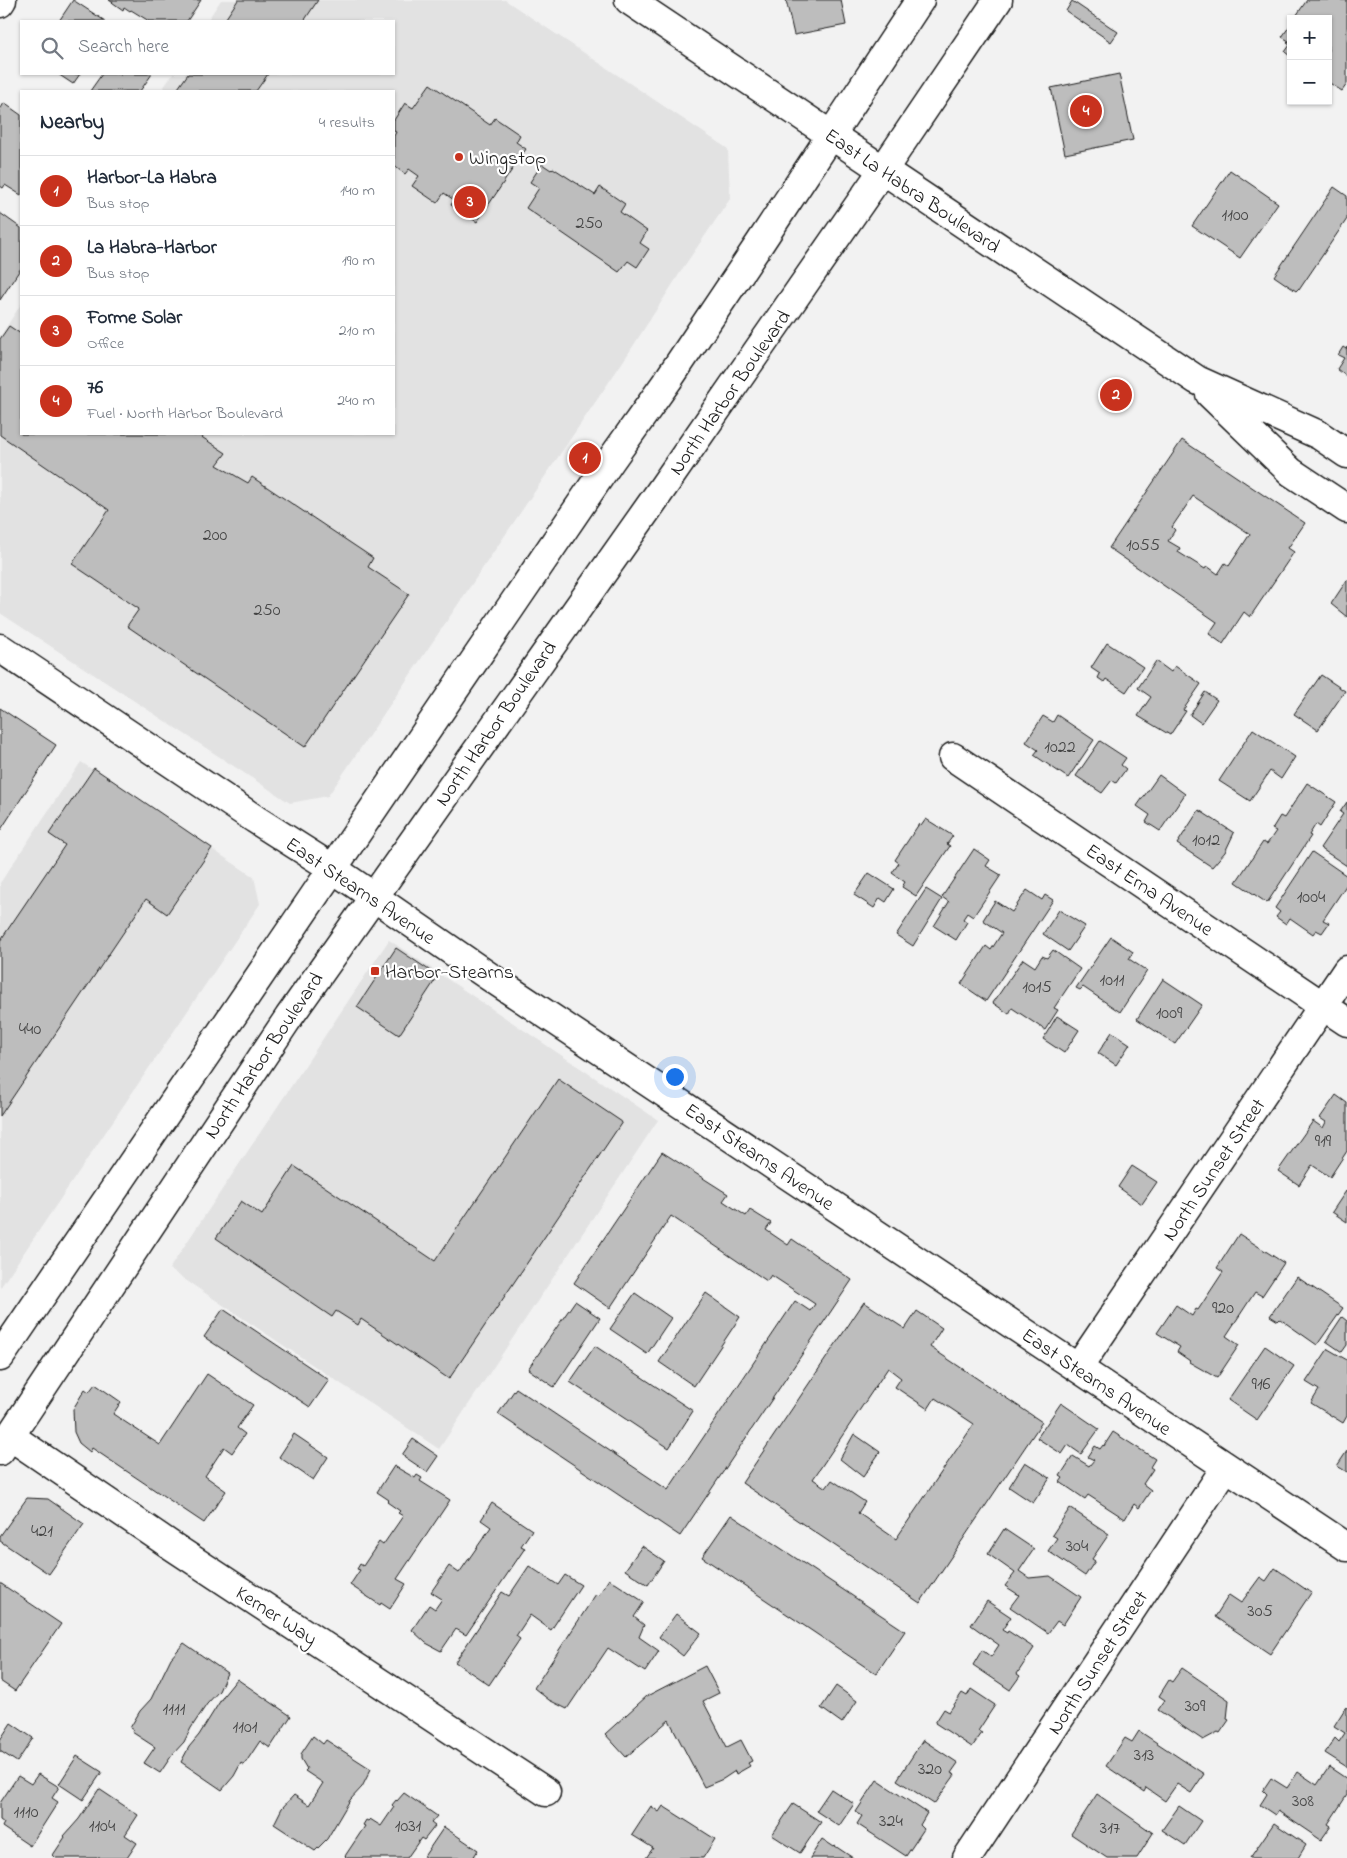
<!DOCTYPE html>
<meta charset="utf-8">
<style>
body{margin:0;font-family:"Indie Flower",sans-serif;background:#f6f6f7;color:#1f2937}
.controls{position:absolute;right:15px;top:15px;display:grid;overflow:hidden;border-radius:0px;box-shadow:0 1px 4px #0004}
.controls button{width:45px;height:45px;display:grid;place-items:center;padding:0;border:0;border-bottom:1px solid #e0e1e3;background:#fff;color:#1f2937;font:25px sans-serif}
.you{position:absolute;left:674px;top:1076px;width:18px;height:18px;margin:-12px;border:4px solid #fff;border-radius:50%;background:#1a73e8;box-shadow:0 0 0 8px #1a73e833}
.badge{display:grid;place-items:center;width:32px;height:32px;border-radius:50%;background:#c8321e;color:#fff;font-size:16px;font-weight:700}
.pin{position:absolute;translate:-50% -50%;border:2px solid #fff;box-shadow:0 1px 5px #0006}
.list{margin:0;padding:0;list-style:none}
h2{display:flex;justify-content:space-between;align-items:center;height:65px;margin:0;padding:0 20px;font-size:21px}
h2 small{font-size:16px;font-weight:400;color:#747a83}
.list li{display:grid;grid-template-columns:32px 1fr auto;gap:15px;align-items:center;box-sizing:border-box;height:70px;padding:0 20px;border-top:1px solid #e0e1e3}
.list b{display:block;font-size:19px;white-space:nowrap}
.list p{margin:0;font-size:16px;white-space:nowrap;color:#747a83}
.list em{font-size:16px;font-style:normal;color:#747a83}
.icon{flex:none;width:28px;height:28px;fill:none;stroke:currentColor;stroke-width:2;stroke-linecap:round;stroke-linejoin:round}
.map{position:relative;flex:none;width:1347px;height:1858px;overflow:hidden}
.search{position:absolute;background:#fff;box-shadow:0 1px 4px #0004;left:20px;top:20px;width:375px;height:55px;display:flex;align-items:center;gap:12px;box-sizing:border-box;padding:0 18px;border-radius:0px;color:#747a83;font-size:19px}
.panel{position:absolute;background:#fff;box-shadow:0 1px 4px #0004;left:20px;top:90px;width:375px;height:345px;border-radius:0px}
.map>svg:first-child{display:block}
</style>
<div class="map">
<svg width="1347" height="1858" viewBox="0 0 1347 1858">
<rect width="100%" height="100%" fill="#f2f2f2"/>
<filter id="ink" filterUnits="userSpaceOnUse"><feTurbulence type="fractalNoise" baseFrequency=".02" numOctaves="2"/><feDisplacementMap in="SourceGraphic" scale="10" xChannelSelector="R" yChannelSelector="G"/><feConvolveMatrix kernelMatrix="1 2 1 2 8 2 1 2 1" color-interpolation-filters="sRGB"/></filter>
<g filter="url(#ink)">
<!-- built -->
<path fill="#e2e2e2" d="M221 0H505L728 149 730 199 685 265 628 354 328 796 290 803 0 613V337L21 304V434H394V91H161L173 74H394V21H207Z
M81 762 254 877 260 904 0 1288V883Z
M389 940 658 1120 439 1449 169 1269Z"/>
<!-- building -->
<path fill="#bdbdbd" stroke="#1c1c1c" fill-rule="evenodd" d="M73 0 105 21H59Z
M109 0H201L187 21H149L131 10 130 11 124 7 123 10Z
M238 0H318L304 21H224Z
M786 0H841L846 25 794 35Z
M1307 0H1347V84L1342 91 1328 82V19H1294Z
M1072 1 1118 32 1111 42 1066 11Z
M1291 24V57L1285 52 1290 45 1287 43 1289 41 1282 37Z
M58 74H80L73 84Z
M102 74H152L140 91H90Z
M188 74H268L256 91H176Z
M1119 74 1133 140 1065 154 1051 88Z
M430 84 490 125 495 118 520 135 516 142 526 149 477 222 451 205 454 200 444 193 437 203 412 186 419 176 409 169 405 174 394 166V136L396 132 394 131V120L405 103 413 108Z
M4 103 21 115V195L5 185 3 188 0 186V110Z
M542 164 551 170 553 168 595 195 600 187 625 204 620 212 647 231 640 243 649 249 637 267 628 261 619 272 526 208 539 188 530 182Z
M1230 170 1278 203 1240 258 1192 226Z
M1334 187 1347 196V219L1299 290 1298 289 1296 291 1274 276Z
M0 213 21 228V268L0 300Z
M9 326 21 334V434H191L195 436 197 434 226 453 217 465 248 483 252 477 373 558 368 567 409 594 305 747 127 626 139 609 72 564 109 510 0 435V339Z
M1343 347 1346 349 1347 347V377L1337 369 1344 358 1338 355Z
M1182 440 1305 523 1288 548 1294 552 1250 617 1244 612 1223 644 1209 634 1217 622 1109 548ZM1193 496 1250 534 1229 566 1225 563 1218 574 1207 566 1205 569 1178 552 1180 548 1168 541 1175 530 1172 527Z
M1347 580V617L1331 604Z
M1107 643 1143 667 1126 692 1106 679 1104 682 1098 678 1100 674 1091 668Z
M1156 661 1171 672 1175 666 1201 684 1183 710 1186 711 1170 735 1138 716 1151 697 1138 688Z
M1321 675 1345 691 1318 730 1294 714Z
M1205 692 1217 700 1201 723 1190 715Z
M0 708 56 745 0 831Z
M1057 715 1094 740 1068 778 1034 755 1038 750 1026 742 1043 716 1053 722Z
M1253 729 1295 757 1281 779 1270 771 1250 801 1219 781Z
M1100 741 1126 758 1121 765 1126 769 1116 783 1112 780 1102 793 1076 776Z
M94 768 212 848 167 914 146 899 0 1116V941L65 845 49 834Z
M1159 775 1185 794 1160 831 1146 822 1150 815 1137 806Z
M1307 783 1336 802 1320 827 1316 824 1309 835 1311 836 1267 903 1236 882 1263 842 1267 844 1276 831 1272 829 1280 816 1284 818Z
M1347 802V866L1320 848 1343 814 1340 812Z
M1199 810 1234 833 1225 852 1212 867 1177 844Z
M926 819 953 836 947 844 950 846 916 896 902 887 905 882 892 873 899 863 895 860 919 824 921 826Z
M974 849 990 860 986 866 1001 875 973 917 967 913 963 919 967 922 956 940 934 926 949 902 942 897Z
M1312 852 1347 876V884L1323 920 1329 923 1322 933 1316 930 1313 934 1290 918 1286 924 1276 917 1280 912 1275 908Z
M869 873 894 889 886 902 880 898 874 908 854 895Z
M926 889 942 899 913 946 896 935Z
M1027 890 1042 900 1045 895 1053 900 986 1001 961 984 986 946 991 950 1002 933 983 920 995 901 1012 912Z
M1059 910 1085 926 1068 951 1043 934Z
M1111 937 1133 952 1129 959 1147 971 1120 1012 1083 987 1080 990 1076 988Z
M396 948 438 976 399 1035 357 1007Z
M1053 950 1080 969 1054 1008 1058 1010 1045 1030 1012 1008 1009 1014 993 1003 1023 959 1035 967 1042 956 1047 958Z
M1163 979 1202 1005 1175 1044 1137 1019Z
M1057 1016 1079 1030 1064 1053 1043 1039Z
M1112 1032 1130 1044 1116 1065 1098 1053Z
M558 1079 622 1122 449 1379 361 1319 358 1325 336 1311 332 1317 216 1238 241 1201 262 1215 294 1166 435 1261Z
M1336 1095 1347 1103V1151L1330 1177 1312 1165 1299 1185 1278 1171 1313 1121 1323 1128 1326 1122 1320 1118Z
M662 1152 728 1194 723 1201 746 1216 750 1210 771 1223 766 1230 788 1245 792 1239 852 1280 680 1536 498 1414 516 1388 668 1490 795 1301 810 1311 815 1304 771 1275 767 1281 671 1216 610 1308 574 1283Z
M1132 1166 1157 1182 1142 1204 1118 1187Z
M1346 1191 1347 1192V1222L1332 1212Z
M1239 1234 1284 1263 1262 1296 1255 1292 1226 1336 1239 1345 1217 1378 1189 1362 1190 1361 1177 1352 1180 1347 1157 1333 1176 1305 1192 1316 1196 1309 1198 1310 1223 1272 1217 1268Z
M1297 1277 1343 1308 1317 1345 1280 1319 1278 1321 1270 1316Z
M635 1293 671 1318 647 1354 610 1329Z
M706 1293 740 1317 694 1386 659 1362Z
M575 1301 600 1318 554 1387 528 1369Z
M864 1302 905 1329 917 1311 942 1328 930 1347 1042 1422 920 1603 742 1483ZM888 1368 901 1378 895 1387 928 1409 935 1398 974 1424 896 1539 858 1513 865 1502 832 1480 826 1488 813 1479Z
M223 1309 329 1380 310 1407 204 1337Z
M1342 1317 1347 1321V1345L1342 1352 1326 1341Z
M595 1346 693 1411 669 1448 570 1382Z
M1265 1346 1294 1366 1257 1420 1228 1400Z
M1328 1349 1347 1360V1416L1343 1423 1311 1403 1319 1390 1306 1382Z
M207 1374 253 1405 237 1428 245 1434 232 1453 224 1447 205 1476 226 1491 204 1523 92 1448 90 1452 79 1443 74 1432 73 1409 85 1389 89 1392 95 1384 121 1402 113 1414 160 1445Z
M1061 1403 1099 1429 1081 1454 1068 1445 1062 1454 1037 1438Z
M1113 1432 1155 1459 1150 1467 1153 1469 1143 1484 1151 1490 1139 1508 1134 1504 1125 1519 1088 1495 1085 1499 1060 1482 1063 1478 1060 1476 1073 1456 1089 1466 1094 1460 1088 1457 1095 1446 1100 1449 1103 1445 1104 1446Z
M294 1434 328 1457 313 1480 279 1457Z
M854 1434 880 1452 863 1477 840 1459Z
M413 1439 438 1456 427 1472 402 1455Z
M1347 1451V1472L1337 1466Z
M1025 1462 1050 1478 1033 1503 1009 1487Z
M394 1466 415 1478 417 1475 422 1478 420 1481 450 1500 397 1579 406 1584 390 1609 381 1603 380 1605 350 1585 360 1570 357 1569 360 1564 363 1566 379 1542 383 1545 403 1516 398 1513 400 1511 387 1502 389 1500 377 1492Z
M27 1498 48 1499 84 1524 49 1574 0 1541V1536Z
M492 1503 532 1530 521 1546 525 1548 466 1635 456 1629 441 1651 426 1643 412 1630 429 1605 435 1609 442 1599 431 1592 449 1566 459 1573 491 1527 481 1520Z
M1070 1508 1109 1534 1092 1559 1095 1561 1085 1576 1048 1551 1057 1538 1052 1535Z
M731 1515 905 1631 876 1674 702 1557Z
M1004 1529 1034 1549 1019 1571 1029 1578 1050 1576 1081 1597 1063 1625 1057 1621 1048 1633 1010 1607 1019 1595 1005 1586 1015 1573 988 1554Z
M642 1546 664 1561 648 1585 625 1570Z
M529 1566 558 1585 565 1575 581 1585 551 1630 530 1615 516 1636 520 1639 489 1685 455 1662 502 1592 509 1596Z
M1275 1568 1311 1593 1270 1654 1215 1617 1229 1595 1241 1603 1260 1577 1266 1581Z
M609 1579 644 1602 634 1617 644 1625 639 1637 659 1651 645 1672 608 1648 567 1709 549 1700 534 1688 596 1594 598 1596Z
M0 1583 61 1624 15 1691 0 1681Z
M987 1601 1011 1617 1002 1630 1007 1633 1008 1631 1034 1648 1017 1674 1020 1676 1010 1690 973 1665 982 1650 991 1657 999 1645 971 1625Z
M676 1614 701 1633 683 1656 659 1637Z
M184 1643 227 1673 219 1691 207 1704 191 1728 184 1742 172 1755 160 1773 144 1763 155 1747 132 1732 133 1730 130 1728 140 1711 151 1699 171 1658Z
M705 1666 719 1693 703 1701 727 1747 741 1740 752 1761 748 1763 750 1766 736 1774 735 1771 723 1779 704 1787 669 1720 626 1757 605 1734 647 1696Z
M1182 1668 1229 1700 1227 1719 1229 1720 1220 1733 1218 1732 1203 1740 1158 1710 1165 1700 1159 1696 1169 1680 1172 1682Z
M237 1679 291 1716 270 1748 260 1741 244 1765 241 1763 234 1776 222 1790 181 1762 189 1747 199 1735 224 1695Z
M836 1686 857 1701 842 1723 821 1708Z
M971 1689 995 1705 978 1731 982 1733 972 1747 935 1723 944 1709 949 1712 962 1693 967 1696Z
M1346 1707 1347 1708V1767L1325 1753 1335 1738 1339 1742 1345 1733 1334 1726Z
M11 1723 33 1738 17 1762 0 1751V1740Z
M1139 1731 1204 1774 1191 1793 1177 1784 1165 1801 1146 1788 1144 1792 1106 1766 1125 1738 1132 1742Z
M313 1736 323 1744 326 1740 371 1769 362 1787 350 1800 327 1839 315 1851 274 1824 282 1808 294 1795 309 1805 323 1783 305 1771 307 1769 301 1759V1754Z
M923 1740 958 1763 951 1773 955 1775 934 1804 897 1780Z
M77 1756 102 1772 83 1800 59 1784Z
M1329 1767 1347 1779V1795L1328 1824 1331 1826 1321 1840 1278 1811 1275 1815 1260 1805 1267 1794 1263 1790 1271 1778 1287 1788 1298 1772 1317 1785Z
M38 1774 59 1787 52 1798 58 1802 30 1846 2 1827 4 1823 0 1820V1803L18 1776 31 1784Z
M877 1780 927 1813 920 1825 924 1829 906 1856 857 1824 862 1816 856 1812Z
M99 1789 138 1815 125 1835 137 1843 127 1858H56L53 1855 65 1837 64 1836 79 1819Z
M831 1789 854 1804 839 1826 816 1811Z
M404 1793 437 1816 431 1823 435 1826 424 1840 421 1838 407 1858H347L345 1856 365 1826 363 1825 366 1820 368 1821 370 1819 381 1826 394 1807 392 1805 396 1800 397 1801Z
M1097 1794 1153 1833 1137 1858H1107L1071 1834Z
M793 1804 821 1822 800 1853 772 1835Z
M651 1806 659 1812 663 1806 715 1839 703 1858H646L653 1848 632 1835Z
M1179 1806 1201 1821 1185 1845 1162 1830Z
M1274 1823 1306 1845 1298 1858H1250Z
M444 1827 478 1850 473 1858H423Z
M822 1839 834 1847 835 1846 853 1858H810Z"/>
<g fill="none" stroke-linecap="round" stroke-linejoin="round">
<defs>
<path id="street" d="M0 3 2 0
M0 648 255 819 332 868 484 973 1347 1547
M953 757 1347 1022
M1078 1368 1347 970
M10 1436 169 1544 546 1792
M967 1858 1226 1467"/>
<path id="secondary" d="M629 0 1197 380 1319 435 1347 454
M1210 394 1291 472 1347 509"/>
<path id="primary" d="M0 1357 611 460 668 380 760 243 920 0
M0 1451 289 1017 652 503 883 170 998 0"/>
</defs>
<!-- street casing -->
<use href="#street" stroke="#1c1c1c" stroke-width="31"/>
<!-- secondary casing -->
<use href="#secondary" stroke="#1c1c1c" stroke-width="31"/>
<!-- primary casing -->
<use href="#primary" stroke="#1c1c1c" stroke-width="31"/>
<!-- street -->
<use href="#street" stroke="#fff" stroke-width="28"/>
<!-- secondary -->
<use href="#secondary" stroke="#fff" stroke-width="28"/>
<!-- primary -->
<use href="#primary" stroke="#fff" stroke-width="28"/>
</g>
</g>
<!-- markers -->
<g fill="#c8321e" stroke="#fff" stroke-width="2">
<circle cx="459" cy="157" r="5"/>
<rect x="370" y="966" width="10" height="10" rx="2.5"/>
</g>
<g text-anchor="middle" stroke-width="4.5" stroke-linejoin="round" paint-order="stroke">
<!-- number labels -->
<g font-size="18" fill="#444">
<text x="1235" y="220">1100</text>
<text x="589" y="228">250</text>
<text x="215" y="540">200</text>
<text x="1143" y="550">1055</text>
<text x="267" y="615">250</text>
<text x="1060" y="752">1022</text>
<text x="1206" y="845">1012</text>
<text x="1311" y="902">1004</text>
<text x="1112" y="985">1011</text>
<text x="1037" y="992">1015</text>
<text x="1169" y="1018">1009</text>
<text x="30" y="1034">440</text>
<text x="1323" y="1146">919</text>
<text x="1223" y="1313">920</text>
<text x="1261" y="1389">916</text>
<text x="42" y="1536">421</text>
<text x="1077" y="1551">304</text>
<text x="1260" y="1616">305</text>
<text x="1195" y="1711">309</text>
<text x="174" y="1714">1111</text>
<text x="245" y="1732">1101</text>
<text x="1144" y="1760">313</text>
<text x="930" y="1774">320</text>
<text x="1303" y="1806">308</text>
<text x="26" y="1817">1110</text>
<text x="891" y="1826">324</text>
<text x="102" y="1831">1104</text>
<text x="408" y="1831">1031</text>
<text x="1110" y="1833">317</text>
</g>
<!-- poi labels -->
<g font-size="20" fill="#1c1c1c" stroke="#fff" text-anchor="start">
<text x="469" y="164">Wingstop</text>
<text x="385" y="978">Harbor-Stearns</text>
</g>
<!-- street labels -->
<g font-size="20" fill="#1c1c1c" stroke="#fff">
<text transform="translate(913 190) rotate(34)" y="7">East La Habra Boulevard</text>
<text transform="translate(729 392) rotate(-55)" y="7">North Harbor Boulevard</text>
<text transform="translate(495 723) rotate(-55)" y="7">North Harbor Boulevard</text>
<text transform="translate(1150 889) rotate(34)" y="7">East Erna Avenue</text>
<text transform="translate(361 890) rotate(34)" y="7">East Stearns Avenue</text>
<text transform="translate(263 1055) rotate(-56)" y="7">North Harbor Boulevard</text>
<text transform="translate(760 1156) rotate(34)" y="7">East Stearns Avenue</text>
<text transform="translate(1213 1169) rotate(-56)" y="7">North Sunset Street</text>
<text transform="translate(1097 1381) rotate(34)" y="7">East Stearns Avenue</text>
<text transform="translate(277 1615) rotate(33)" y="7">Kerner Way</text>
<text transform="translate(1097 1662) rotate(-57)" y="7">North Sunset Street</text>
</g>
</g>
</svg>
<div class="controls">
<button>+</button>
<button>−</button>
</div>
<div class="you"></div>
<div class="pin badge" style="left:585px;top:458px">1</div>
<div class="pin badge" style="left:1116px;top:395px">2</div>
<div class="pin badge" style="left:470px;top:202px">3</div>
<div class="pin badge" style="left:1086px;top:111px">4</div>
<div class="search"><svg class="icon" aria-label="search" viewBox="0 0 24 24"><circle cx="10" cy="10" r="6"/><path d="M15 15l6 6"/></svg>Search here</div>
<section class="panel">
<h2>Nearby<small>4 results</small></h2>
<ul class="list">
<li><span class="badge">1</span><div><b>Harbor-La Habra</b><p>Bus stop</p></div><em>140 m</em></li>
<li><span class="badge">2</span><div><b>La Habra-Harbor</b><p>Bus stop</p></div><em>190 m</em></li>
<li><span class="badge">3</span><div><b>Forme Solar</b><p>Office</p></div><em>210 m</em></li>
<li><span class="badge">4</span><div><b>76</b><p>Fuel · North Harbor Boulevard</p></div><em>240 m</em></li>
</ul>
</section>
</div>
